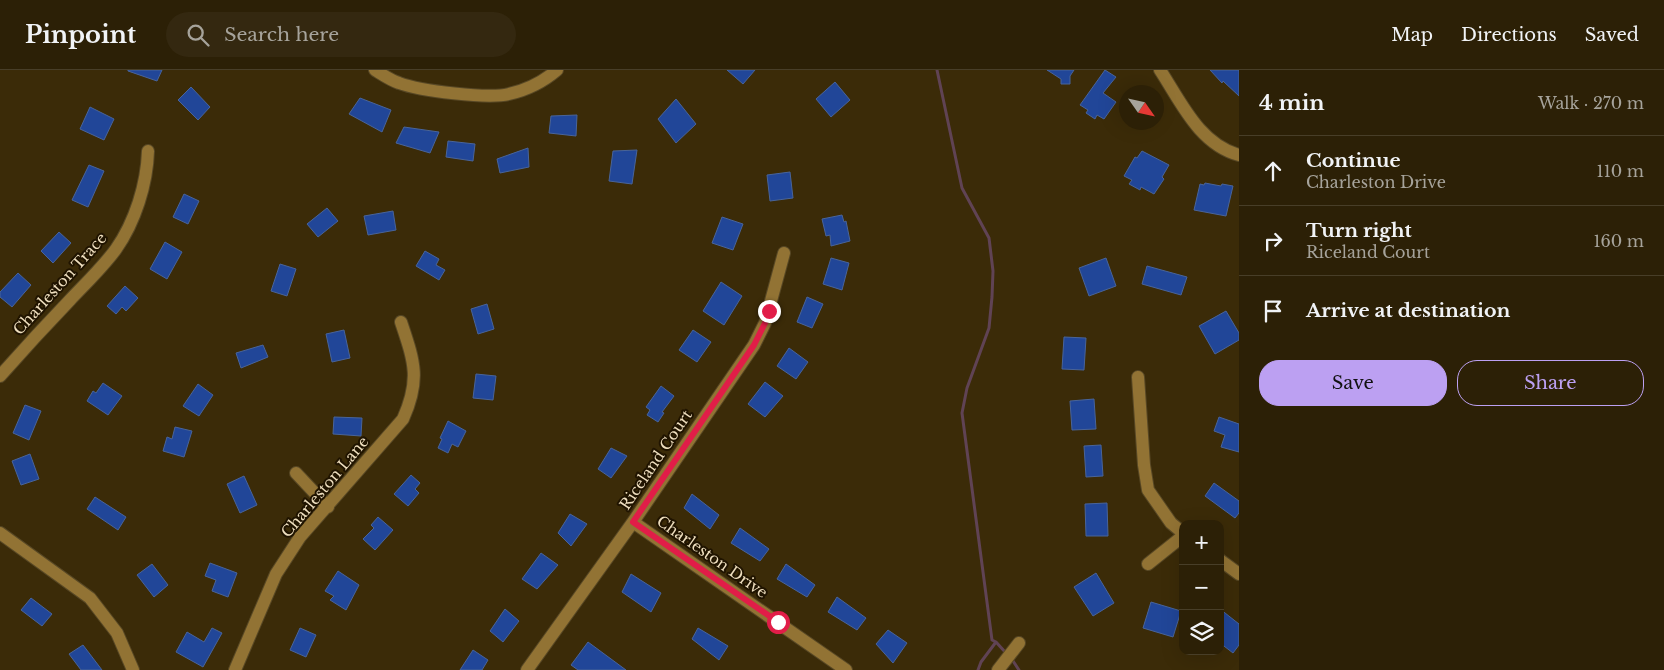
<!DOCTYPE html>
<meta charset="utf-8">
<style>
body{margin:0;font-family:"Libre Baskerville",serif;background:#342810;color:#f1f3f6}
.controls{position:absolute;right:15px;bottom:15px;display:grid;overflow:hidden;border-radius:10px;box-shadow:0 5px 20px #0002}
.controls button{width:45px;height:45px;display:grid;place-items:center;padding:0;border:0;border-bottom:1px solid #483e28;background:#2c2006;color:#f1f3f6;font:25px sans-serif}
.compass{position:absolute;left:1119px;top:15px;width:45px;height:45px;border-radius:50%;background:#2c2006;box-shadow:0 5px 20px #0002;rotate:124deg}
.stop{position:absolute;width:15px;height:15px;margin:-11px;border:4px solid #e11d48;border-radius:50%;background:#fff}
.stop.end{background:#e11d48;border-color:#fff;box-shadow:0 1px 5px #0008}
.list{margin:0;padding:0;list-style:none}
h2{display:flex;justify-content:space-between;align-items:center;height:65px;margin:0;padding:0 20px;font-size:21px}
h2 small{font-size:16px;font-weight:400;color:#a6a39b}
.list li{display:grid;grid-template-columns:32px 1fr auto;gap:15px;align-items:center;box-sizing:border-box;height:70px;padding:0 20px;border-top:1px solid #483e28}
.list b{display:block;font-size:19px;white-space:nowrap}
.list p{margin:0;font-size:16px;white-space:nowrap;color:#a6a39b}
.list em{font-size:16px;font-style:normal;color:#a6a39b}
.actions{display:flex;gap:10px;padding:15px 20px}
.actions a{flex:1;padding:11px 0;border:1px solid #bca0f2;border-radius:20px;text-align:center;font-size:18px;color:#bca0f2}
.actions .main{background:#bca0f2;color:#111}
.icon{flex:none;width:28px;height:28px;fill:none;stroke:currentColor;stroke-width:2;stroke-linecap:round;stroke-linejoin:round}
.map{position:relative;flex:none;width:1239px;height:600px;overflow:hidden}
header{display:flex;align-items:center;gap:30px;box-sizing:border-box;height:70px;padding:0 25px;background:#2c2006;border-bottom:1px solid #483e28}
header strong{font-size:24px}
nav{display:flex;gap:28px;margin-inline-start:auto;font-size:18px}
.search{width:350px;height:45px;background:#342810;display:flex;align-items:center;gap:12px;box-sizing:border-box;padding:0 18px;border-radius:28px;color:#a6a39b;font-size:19px}
main{display:flex}
aside{flex:1;background:#2c2006}
.map>svg:first-child{display:block}
</style>
<header>
<strong>Pinpoint</strong>
<div class="search"><svg class="icon" aria-label="search" viewBox="0 0 24 24"><circle cx="10" cy="10" r="6"/><path d="M15 15l6 6"/></svg>Search here</div>
<nav><a>Map</a><a>Directions</a><a>Saved</a></nav>
</header>
<main>
<div class="map">
<svg width="1239" height="600" viewBox="0 0 1239 600">
<rect width="100%" height="100%" fill="#3b2b08"/>
<g fill="none" stroke-linecap="round" stroke-linejoin="round">
<!-- stream -->
<path stroke="#604354" stroke-width="3" d="M937 0 962 118 989 168 993 201 992 227 989 258 967 318 962 343 992 570 996 572 1006 583
M1011 588 1019 600
M978 600 981 592 996 572"/>
</g>
<!-- building -->
<path fill="#214698" stroke="#496499" d="M128 0H162L157 11 128 1Z
M727 0H755L743 14Z
M1047 0H1074L1070 6V14H1061V9Z
M1105 0 1116 7 1103 23 1116 32 1104 49 1097 45 1095 49 1086 43 1088 40 1080 35Z
M1210 0H1239V26L1223 11 1222 13Z
M835 12 850 30 831 47 816 29Z
M191 17 210 37 198 50 178 30Z
M360 28 391 40 382 62 349 44Z
M676 29 696 54 676 73 658 49Z
M90 37 114 49 104 70 80 59Z
M577 45 576 66 549 63 551 46Z
M404 57 439 62 430 83 396 73Z
M448 71 475 74 473 91 446 87Z
M528 78 529 97 500 103 497 89Z
M637 80 632 114 609 111 613 81Z
M1142 81 1169 95 1162 107 1164 109 1154 124 1141 117 1140 120 1129 114 1132 110 1124 106 1135 87 1137 88Z
M89 95 104 101 88 137 72 130Z
M790 102 793 128 770 131 767 105Z
M1205 113 1221 116 1222 114 1233 116 1226 146 1194 140 1200 114 1204 115Z
M184 124 199 131 188 154 173 147Z
M327 138 338 151 318 167 307 154Z
M393 141 396 160 368 165 364 146Z
M842 145 844 152 846 151 850 171 831 176 830 165 826 166 822 149Z
M722 147 743 154 733 180 712 173Z
M59 162 71 173 53 193 41 181Z
M165 172 182 182 167 209 150 199Z
M425 181 439 189 436 195 445 200 439 210 416 196Z
M831 188 849 193 842 220 823 214Z
M1106 188 1116 216 1089 226 1079 198Z
M280 194 296 199 287 226 271 221Z
M1147 196 1187 207 1181 225 1142 214Z
M18 203 31 215 12 237 0 227V222Z
M721 212 742 226 724 255 703 241Z
M125 216 138 228 126 241 122 237 116 244 107 236Z
M807 227 823 234 812 258 797 252Z
M487 234 494 259 478 264 471 239Z
M1226 241 1239 263V270L1215 284 1199 256Z
M344 260 350 288 332 292 326 264Z
M693 260 711 272 697 292 679 280Z
M1064 267 1086 268 1084 300 1062 299Z
M263 275 268 287 241 298 236 283Z
M789 278 808 292 796 309 777 296Z
M476 304 496 306 493 330 473 328Z
M765 312 783 326 765 347 748 334Z
M103 313 122 326 108 345 87 331 93 321 96 323Z
M198 314 213 325 199 346 183 336Z
M661 316 674 326 662 342 664 343 658 352 647 345 650 340 646 337Z
M1094 329 1096 359 1072 360 1070 331Z
M25 335 41 341 29 370 13 363Z
M334 347 362 348 361 366 333 364Z
M1219 347 1239 354V382L1221 377 1225 365 1214 361Z
M448 351 466 361 458 377 452 374 448 383 438 378 442 369 440 368Z
M175 357 192 361 184 387 163 381 167 367 172 369Z
M1101 375 1103 406 1086 407 1084 376Z
M611 378 627 386 611 408 598 399Z
M30 384 39 409 21 415 12 391Z
M411 405 420 413 415 419 419 423 408 436 394 424Z
M244 406 257 435 240 443 227 414Z
M1214 413 1239 431V443L1235 448 1205 426Z
M692 424 719 445 710 459 684 438Z
M95 427 126 447 118 460 87 439Z
M1107 433 1108 466H1086L1085 434Z
M570 444 587 454 571 476 558 463Z
M378 447 393 460 375 480 363 469 374 458 371 455Z
M740 458 769 479 760 491 731 473Z
M541 483 558 495 537 519 522 509Z
M210 493 237 503 228 527 212 521 216 510 205 506Z
M152 494 168 515 154 527 137 505Z
M786 494 815 515 807 527 777 509Z
M338 501 359 515 346 540 330 530 334 526 325 521Z
M1096 503 1114 533 1093 546 1074 517Z
M631 504 661 523 651 542 622 522Z
M837 527 866 548 857 560 828 542Z
M31 528 52 544 42 556 21 540Z
M1151 532 1181 541 1173 567 1143 558Z
M505 539 519 551 503 572 490 561Z
M1220 539 1239 554V575L1233 583 1220 573Z
M212 558 222 563 203 597 176 582 187 562 204 572Z
M300 558 316 565 306 587 290 580Z
M698 558 728 576 719 590 692 569Z
M888 560 907 573 893 593 876 574Z
M588 572 626 600H578L571 595Z
M83 575 102 600H81L69 584Z
M473 580 488 590 482 600H460Z"/>
<g fill="none" stroke-linecap="round" stroke-linejoin="round">
<defs>
<path id="minor" d="M375 0C383 5 390 10 399 13 420 21 488 29 509 24 527 20 543 12 557 0
M1160 0C1181 32 1199 74 1239 85
M0 306C23 280 46 255 70 230 86 213 103 197 116 179 135 152 147 114 148 81
M1138 307 1144 395 1148 420 1171 453 1183 463
M296 403 328 437
M633 452 846 600
M0 463 90 528 117 563 133 600
M1220 490 1239 504
M1148 494 1183 466
M235 600 276 504 300 467 403 349C421 309 414 291 401 252
M527 600 633 452 754 275 765 253 784 183
M998 600 1019 573"/>
</defs>
<!-- minor casing -->
<use href="#minor" stroke="#584825" stroke-width="14"/>
<!-- minor -->
<use href="#minor" stroke="#927334" stroke-width="12"/>
</g>
<g fill="none" stroke-linecap="round" stroke-linejoin="round">
<!-- route -->
<path stroke="#e11d48" stroke-width="6" d="M769 241 765 253 754 275 633 452 778 552"/>
</g>
<g text-anchor="middle" stroke-width="4" stroke-linejoin="round" paint-order="stroke">
<!-- street labels -->
<g font-size="15" fill="#eedebe" stroke="#201400">
<text transform="translate(60 214) rotate(-48)" y="5">Charleston Trace</text>
<text transform="translate(656 390) rotate(-56)" y="5">Riceland Court</text>
<text transform="translate(325 417) rotate(-50)" y="5">Charleston Lane</text>
<text transform="translate(712 487) rotate(35)" y="5">Charleston Drive</text>
</g>
</g>
</svg>
<div class="controls">
<button>+</button>
<button>−</button>
<button><svg class="icon" aria-label="layers" viewBox="0 0 24 24"><path d="M12 4l9 5-9 5-9-5zM3 14l9 5 9-5"/></svg></button>
</div>
<svg class="compass" viewBox="-18 -18 36 36"><path d="M0-13l5 13h-10z" fill="#e53935"/><path d="M0 13l5-13h-10z" fill="#a6a39b"/></svg>
<div class="stop" style="left:778px;top:552px"></div>
<div class="stop end" style="left:769px;top:241px"></div>
</div>
<aside>
<h2>4 min<small>Walk · 270 m</small></h2>
<ul class="list">
<li><svg class="icon" aria-label="ahead" viewBox="0 0 24 24"><path d="M12 20V5M6 11l6-6 6 6"/></svg><div><b>Continue</b><p>Charleston Drive</p></div><em>110 m</em></li>
<li><svg class="icon" aria-label="right" viewBox="0 0 24 24"><path d="M7 20v-9h11M14 6l5 5-5 5"/></svg><div><b>Turn right</b><p>Riceland Court</p></div><em>160 m</em></li>
<li><svg class="icon" aria-label="arrive" viewBox="0 0 24 24"><path d="M6 21V4h12l-3 4 3 4H6"/></svg><div><b>Arrive at destination</b></div></li>
</ul>
<div class="actions"><a class="main">Save</a><a>Share</a></div>
</aside>
</main>
